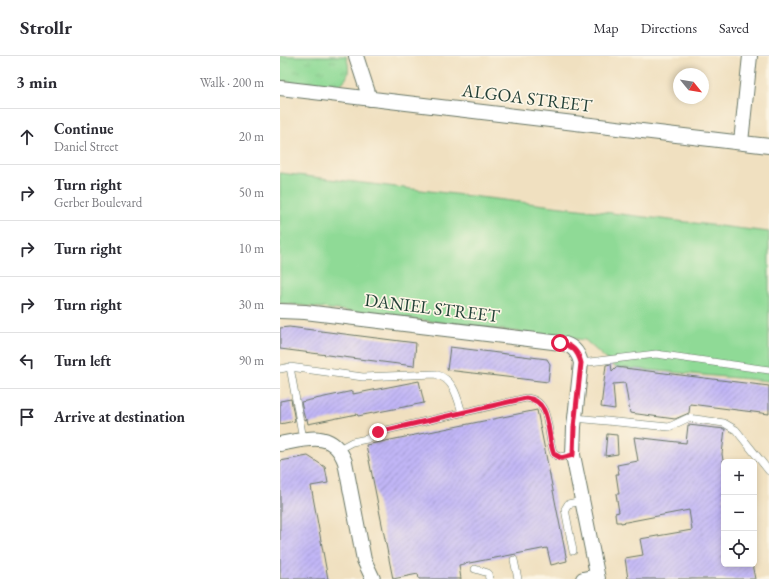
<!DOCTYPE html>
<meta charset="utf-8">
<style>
body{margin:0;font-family:"EB Garamond",serif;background:#f2f2f3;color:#2b2b33}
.controls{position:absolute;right:12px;bottom:12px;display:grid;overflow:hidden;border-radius:6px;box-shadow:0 2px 6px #0003}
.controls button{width:36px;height:36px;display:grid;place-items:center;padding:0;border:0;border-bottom:1px solid #e1e1e2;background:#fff;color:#2b2b33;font:20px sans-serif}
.compass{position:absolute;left:393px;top:12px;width:36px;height:36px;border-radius:50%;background:#fff;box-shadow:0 2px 6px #0003;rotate:120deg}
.stop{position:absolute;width:12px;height:12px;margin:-9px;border:3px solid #e11d48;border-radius:50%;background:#fff}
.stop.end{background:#e11d48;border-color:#fff;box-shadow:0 1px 4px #0008}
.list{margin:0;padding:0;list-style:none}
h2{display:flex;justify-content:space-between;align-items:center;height:52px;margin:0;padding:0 16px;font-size:17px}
h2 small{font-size:13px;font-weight:400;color:#7c7c81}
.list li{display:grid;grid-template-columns:26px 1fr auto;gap:12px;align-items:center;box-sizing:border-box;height:56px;padding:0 16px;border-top:1px solid #e1e1e2}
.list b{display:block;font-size:15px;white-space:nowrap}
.list p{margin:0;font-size:13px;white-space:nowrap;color:#7c7c81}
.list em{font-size:13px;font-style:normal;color:#7c7c81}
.icon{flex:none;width:22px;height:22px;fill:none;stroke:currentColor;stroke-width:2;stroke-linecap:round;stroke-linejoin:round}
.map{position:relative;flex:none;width:489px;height:523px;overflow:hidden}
header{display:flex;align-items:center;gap:24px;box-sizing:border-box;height:56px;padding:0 20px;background:#fff;border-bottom:1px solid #e1e1e2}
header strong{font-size:19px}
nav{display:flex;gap:22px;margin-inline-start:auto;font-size:14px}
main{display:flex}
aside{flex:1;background:#fff}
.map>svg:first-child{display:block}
</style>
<header>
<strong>Strollr</strong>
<nav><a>Map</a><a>Directions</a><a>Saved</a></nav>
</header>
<main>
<aside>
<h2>3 min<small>Walk · 200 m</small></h2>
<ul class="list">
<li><svg class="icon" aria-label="ahead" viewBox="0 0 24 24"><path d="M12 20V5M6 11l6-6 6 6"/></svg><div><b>Continue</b><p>Daniel Street</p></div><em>20 m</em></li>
<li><svg class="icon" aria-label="right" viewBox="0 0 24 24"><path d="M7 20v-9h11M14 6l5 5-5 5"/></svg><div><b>Turn right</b><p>Gerber Boulevard</p></div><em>50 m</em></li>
<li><svg class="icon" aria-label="right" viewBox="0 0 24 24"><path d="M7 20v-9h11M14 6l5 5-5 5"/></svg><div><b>Turn right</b></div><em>10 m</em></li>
<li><svg class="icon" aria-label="right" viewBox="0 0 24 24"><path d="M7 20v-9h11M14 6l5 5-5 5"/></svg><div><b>Turn right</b></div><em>30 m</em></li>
<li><svg class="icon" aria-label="left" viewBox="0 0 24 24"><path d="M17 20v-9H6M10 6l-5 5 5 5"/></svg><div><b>Turn left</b></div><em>90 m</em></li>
<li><svg class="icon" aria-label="arrive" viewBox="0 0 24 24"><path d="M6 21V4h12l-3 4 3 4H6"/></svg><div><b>Arrive at destination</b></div></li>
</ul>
</aside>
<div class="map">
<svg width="489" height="523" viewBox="0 0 489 523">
<defs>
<pattern id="park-tufts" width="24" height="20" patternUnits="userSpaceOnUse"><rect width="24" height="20" fill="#8fda96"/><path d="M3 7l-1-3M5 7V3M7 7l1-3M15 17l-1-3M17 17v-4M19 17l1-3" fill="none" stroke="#7bbc82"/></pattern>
<pattern id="building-hatch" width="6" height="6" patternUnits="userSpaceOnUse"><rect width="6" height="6" fill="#c1b6f6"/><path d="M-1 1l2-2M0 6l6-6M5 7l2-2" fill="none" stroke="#9c95c8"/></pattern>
</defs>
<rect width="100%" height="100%" fill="#fcf5e5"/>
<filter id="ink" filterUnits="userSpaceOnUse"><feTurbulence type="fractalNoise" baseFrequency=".025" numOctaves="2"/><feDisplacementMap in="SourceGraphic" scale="8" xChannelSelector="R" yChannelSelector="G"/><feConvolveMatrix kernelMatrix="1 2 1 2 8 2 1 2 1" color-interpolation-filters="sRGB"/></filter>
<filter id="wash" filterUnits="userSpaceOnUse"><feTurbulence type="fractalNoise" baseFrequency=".012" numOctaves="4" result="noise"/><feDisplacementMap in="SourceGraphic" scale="16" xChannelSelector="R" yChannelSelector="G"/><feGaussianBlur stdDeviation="0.9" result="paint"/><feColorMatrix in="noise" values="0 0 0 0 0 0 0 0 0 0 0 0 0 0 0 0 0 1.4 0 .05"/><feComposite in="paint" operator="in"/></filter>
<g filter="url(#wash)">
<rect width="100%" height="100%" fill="#f0e0c0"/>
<!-- grass -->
<path fill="#8fda96" stroke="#578c65" d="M0 117 489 176V325L335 311 305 284 0 247Z"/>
<!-- park -->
<path fill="url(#park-tufts)" stroke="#578c65" d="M0 0H66C71 15 69 27 52 31L0 25Z"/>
<g id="blocks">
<!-- building -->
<path fill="url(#building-hatch)" d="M9 271 136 287 134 310 0 293V272Z
M170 291 267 303 270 308 268 326 167 314Z
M331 308 332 315 336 311 489 330V358L410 348 409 357 395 363 350 357 345 327 333 328 335 353 321 351 326 309Z
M139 325 144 347 78 360 77 358 28 368 27 363 25 364 21 346 73 335V338Z
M11 343 15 365 0 368V345Z
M257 354 287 505 271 509 267 492 179 509 181 523H139L138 518 113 523 86 389Z
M408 369 445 373 442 398 444 411V508H472L475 523H348L345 502 363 499 360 483 412 474 409 454 341 467V466H336L335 457 339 456 336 438H339L336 418H339L337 409 358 405 354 381 406 387Z
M327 378 337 379 338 398 325 400Z
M28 400 45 411 48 427 31 430 48 523H0V405Z"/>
</g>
</g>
<g filter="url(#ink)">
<use href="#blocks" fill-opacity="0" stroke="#687665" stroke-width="1"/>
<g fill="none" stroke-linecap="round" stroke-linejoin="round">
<defs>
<path id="service" d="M301 307 376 298 489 314
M10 311 23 383
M0 313 10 311 83 321 155 318C174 323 177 340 182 357
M295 362 389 371 408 362 444 367 456 374 489 415
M59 393 72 386 87 383 98 376 246 342C273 344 266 380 274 398L279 401 293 399
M293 495 285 453 288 448 302 445
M234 504 238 523
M195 513 208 517 209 523"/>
<path id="minor" d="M76 0 90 43
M0 32 489 90
M461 86 470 0
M0 255 25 256 281 287C292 289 298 295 301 307L294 371 293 399 318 523
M0 388C27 383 53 373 65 406L84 504 93 523
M303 523 317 520"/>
</defs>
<!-- service casing -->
<use href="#service" stroke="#687665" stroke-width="8"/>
<!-- minor casing -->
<use href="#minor" stroke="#687665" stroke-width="16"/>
<!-- service -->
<use href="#service" stroke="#fff" stroke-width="7"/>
<!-- minor -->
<use href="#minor" stroke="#fff" stroke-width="14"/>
</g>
</g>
<g fill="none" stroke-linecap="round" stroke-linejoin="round" filter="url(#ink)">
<!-- route -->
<path stroke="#e11d48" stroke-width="5" d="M98 376 246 342C273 344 266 380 274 398L281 402 293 399 294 371 301 307C298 295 292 289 280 287"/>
</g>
<g text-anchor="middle" stroke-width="3.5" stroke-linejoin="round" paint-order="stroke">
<!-- street labels -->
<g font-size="18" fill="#1f3d34" stroke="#fcf5e5">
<text transform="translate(247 42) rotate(7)" y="6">ALGOA STREET</text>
<text transform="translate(152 252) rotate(7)" y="6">DANIEL STREET</text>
</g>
</g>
</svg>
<div class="controls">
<button>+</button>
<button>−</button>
<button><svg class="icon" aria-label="locate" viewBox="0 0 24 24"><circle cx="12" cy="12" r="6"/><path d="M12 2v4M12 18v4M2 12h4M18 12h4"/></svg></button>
</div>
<svg class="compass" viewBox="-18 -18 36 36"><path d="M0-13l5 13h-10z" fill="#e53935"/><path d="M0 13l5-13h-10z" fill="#7c7c81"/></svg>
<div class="stop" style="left:280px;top:287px"></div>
<div class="stop end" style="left:98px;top:376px"></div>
</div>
</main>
